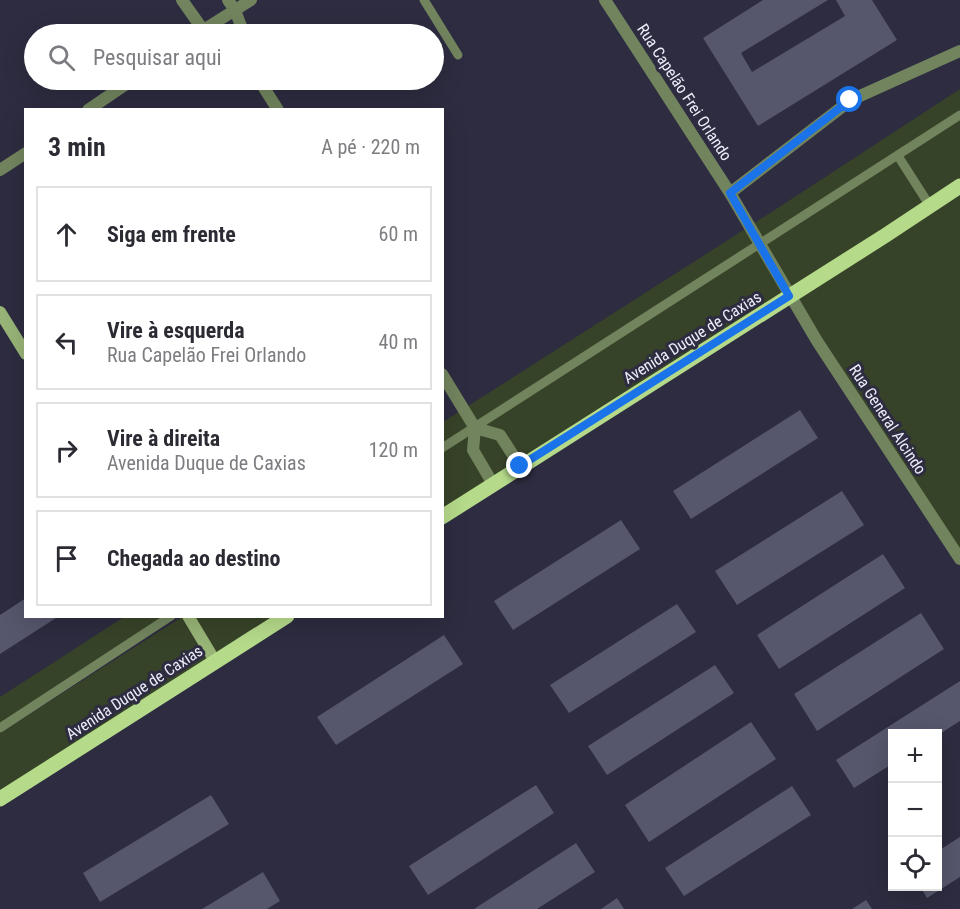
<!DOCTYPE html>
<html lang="pt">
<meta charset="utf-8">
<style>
body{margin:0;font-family:"Roboto Condensed",sans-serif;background:#f2f2f3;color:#2b2b33}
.controls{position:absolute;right:18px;bottom:18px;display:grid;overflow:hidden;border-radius:0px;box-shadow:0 6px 24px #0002}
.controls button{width:54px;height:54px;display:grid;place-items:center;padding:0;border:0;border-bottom:2px solid #e1e1e2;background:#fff;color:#2b2b33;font:30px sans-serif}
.stop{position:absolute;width:18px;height:18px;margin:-14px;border:4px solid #1a73e8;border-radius:50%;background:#fff}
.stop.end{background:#1a73e8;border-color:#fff;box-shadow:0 2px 6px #0008}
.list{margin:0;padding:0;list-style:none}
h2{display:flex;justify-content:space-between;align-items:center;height:78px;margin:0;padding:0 24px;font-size:26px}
h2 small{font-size:20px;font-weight:400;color:#7c7c81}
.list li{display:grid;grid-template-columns:39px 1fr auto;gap:18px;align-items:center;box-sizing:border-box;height:96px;margin:0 12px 12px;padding:0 12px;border:2px solid #e1e1e2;border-radius:0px}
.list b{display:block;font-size:22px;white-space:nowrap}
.list p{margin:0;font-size:20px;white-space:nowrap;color:#7c7c81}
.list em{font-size:20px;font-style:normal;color:#7c7c81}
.icon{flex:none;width:33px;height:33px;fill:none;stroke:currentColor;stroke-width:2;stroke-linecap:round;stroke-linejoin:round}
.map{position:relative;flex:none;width:960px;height:909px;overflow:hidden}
.search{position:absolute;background:#fff;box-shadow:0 6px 24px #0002;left:24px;top:24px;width:420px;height:66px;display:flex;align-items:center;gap:15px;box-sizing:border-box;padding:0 21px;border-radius:33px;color:#7c7c81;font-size:22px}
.panel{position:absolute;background:#fff;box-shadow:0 6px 24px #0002;left:24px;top:108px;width:420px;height:510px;border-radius:0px}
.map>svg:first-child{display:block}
</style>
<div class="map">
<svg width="960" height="909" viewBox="0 0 960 909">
<rect width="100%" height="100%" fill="#2d2c40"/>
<!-- green -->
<path fill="#374328" d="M960 89V561L791 299 443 522V422L750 226Z
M124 617H171L0 728V697Z
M182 617H295L0 805V733Z"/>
<!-- building -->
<path fill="#56566c" d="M763 0H828L741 53 752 72 845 16 836 0H872L897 40 758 126 703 38Z
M800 410 818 438 691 519 673 491Z
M842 491 864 525 737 605 715 571Z
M621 520 640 549 513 630 494 601Z
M883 554 905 588 779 669 757 635Z
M26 598V616H59L0 654V615Z
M677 604 696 632 569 713 550 685Z
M921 613 944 649 817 731 794 694Z
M444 635 463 664 336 745 317 717Z
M715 665 734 693 607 775 588 746Z
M960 681V721L938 735V734H892V764L854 788 836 760Z
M751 722 776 759 649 842 625 805Z
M536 785 554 813 428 895 409 866Z
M792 786 811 815 684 896 665 868Z
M211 795 229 824 100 902 83 873Z
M960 837V877L927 898 920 886H938V851Z
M576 843 595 872 537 909H474Z
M263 872 280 901 267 909H202Z
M617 898 624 909H601Z
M866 900 872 909H852Z"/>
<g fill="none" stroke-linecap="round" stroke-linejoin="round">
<!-- lane -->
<path stroke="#72845e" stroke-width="9" d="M424 0 458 55
M898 156 930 206
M442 448 960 115
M0 728 171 616"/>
<!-- street -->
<path stroke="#72845e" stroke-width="12" d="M182 0 206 34
M228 0 235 10 244 34
M605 0 730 193 817 341 960 559
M197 34 251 0
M259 80 278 110
M88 110 132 80
M0 170 26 153
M730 193 851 100 960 51
M442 374 475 428 473 450 493 484
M475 428 500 435 520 466"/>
<!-- secondary -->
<path stroke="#98b477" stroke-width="12" d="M0 312 26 354
M188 616 215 661"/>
<!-- primary -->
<path stroke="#b5da8a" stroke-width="15" d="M442 517 886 235 960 186
M0 799 287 616"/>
</g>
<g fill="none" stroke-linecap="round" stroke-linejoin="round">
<!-- route -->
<path stroke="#1a73e8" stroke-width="8" d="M520 466 789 296 730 193 850 100"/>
</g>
<g text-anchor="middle" stroke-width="6" stroke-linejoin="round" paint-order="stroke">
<!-- street labels -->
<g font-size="16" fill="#ededfa" stroke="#2d2c40">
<text transform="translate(685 92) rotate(57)" y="6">Rua Capelão Frei Orlando</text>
<text transform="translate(692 337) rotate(-32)" y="6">Avenida Duque de Caxias</text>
<text transform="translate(888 419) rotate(57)" y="6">Rua General Alcindo</text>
<text transform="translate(134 692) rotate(-33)" y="6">Avenida Duque de Caxias</text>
</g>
</g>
</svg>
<div class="controls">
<button>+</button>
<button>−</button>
<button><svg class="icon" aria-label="locate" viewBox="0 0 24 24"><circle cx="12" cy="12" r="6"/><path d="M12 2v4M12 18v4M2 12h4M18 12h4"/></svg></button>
</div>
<div class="stop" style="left:850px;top:100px"></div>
<div class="stop end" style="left:520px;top:466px"></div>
<div class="search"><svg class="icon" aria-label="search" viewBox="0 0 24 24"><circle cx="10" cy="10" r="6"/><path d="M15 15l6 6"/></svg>Pesquisar aqui</div>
<section class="panel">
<h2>3 min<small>A pé · 220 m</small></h2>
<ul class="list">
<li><svg class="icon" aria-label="ahead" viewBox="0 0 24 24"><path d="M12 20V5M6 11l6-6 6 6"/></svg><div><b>Siga em frente</b></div><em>60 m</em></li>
<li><svg class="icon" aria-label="left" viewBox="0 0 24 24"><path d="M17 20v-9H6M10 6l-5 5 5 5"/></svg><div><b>Vire à esquerda</b><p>Rua Capelão Frei Orlando</p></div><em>40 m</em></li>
<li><svg class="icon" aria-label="right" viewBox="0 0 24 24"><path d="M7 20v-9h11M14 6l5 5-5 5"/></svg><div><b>Vire à direita</b><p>Avenida Duque de Caxias</p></div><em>120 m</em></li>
<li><svg class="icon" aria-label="arrive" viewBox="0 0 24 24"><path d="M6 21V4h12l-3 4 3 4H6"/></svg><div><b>Chegada ao destino</b></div></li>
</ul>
</section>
</div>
